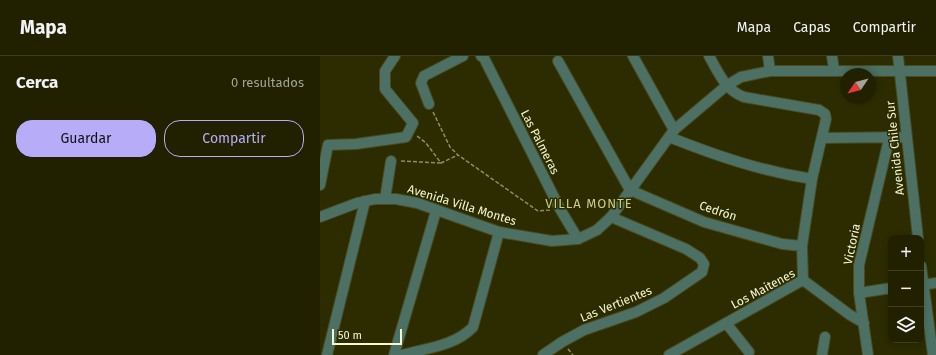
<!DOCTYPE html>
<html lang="es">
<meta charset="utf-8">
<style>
body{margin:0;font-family:"Fira Sans",sans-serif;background:#2d2e0f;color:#f1f3f6}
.controls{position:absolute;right:12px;bottom:12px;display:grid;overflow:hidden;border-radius:8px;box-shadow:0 2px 6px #0003}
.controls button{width:36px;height:36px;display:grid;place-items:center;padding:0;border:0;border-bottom:1px solid #3e3e22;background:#212100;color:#f1f3f6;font:20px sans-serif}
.compass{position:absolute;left:520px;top:12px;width:36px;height:36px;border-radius:50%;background:#212100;box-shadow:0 2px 6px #0003;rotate:235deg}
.scale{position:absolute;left:12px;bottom:10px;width:70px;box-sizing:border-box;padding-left:4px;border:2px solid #f6f8d1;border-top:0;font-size:11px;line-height:14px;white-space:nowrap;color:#f6f8d1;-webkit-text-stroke:3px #2c2c00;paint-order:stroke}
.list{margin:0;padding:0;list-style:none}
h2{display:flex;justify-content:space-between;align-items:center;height:52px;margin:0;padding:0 16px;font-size:17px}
h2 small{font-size:13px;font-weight:400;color:#a2a399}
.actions{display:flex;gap:8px;padding:12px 16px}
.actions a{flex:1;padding:9px 0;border:1px solid #b6acf8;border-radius:16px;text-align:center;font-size:14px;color:#b6acf8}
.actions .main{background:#b6acf8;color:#111}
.icon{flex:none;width:22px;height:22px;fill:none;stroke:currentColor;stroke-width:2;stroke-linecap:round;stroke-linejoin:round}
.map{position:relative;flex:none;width:616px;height:299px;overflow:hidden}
header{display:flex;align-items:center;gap:24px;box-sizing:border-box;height:56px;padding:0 20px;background:#212100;border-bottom:1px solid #3e3e22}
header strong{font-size:19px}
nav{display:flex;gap:22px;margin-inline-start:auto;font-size:14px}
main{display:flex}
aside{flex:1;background:#212100}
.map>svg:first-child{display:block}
</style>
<header>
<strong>Mapa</strong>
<nav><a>Mapa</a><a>Capas</a><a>Compartir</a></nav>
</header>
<main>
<aside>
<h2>Cerca<small>0 resultados</small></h2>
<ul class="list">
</ul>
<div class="actions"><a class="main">Guardar</a><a>Compartir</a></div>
</aside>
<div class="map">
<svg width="616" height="299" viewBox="0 0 616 299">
<rect width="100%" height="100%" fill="#2c2c00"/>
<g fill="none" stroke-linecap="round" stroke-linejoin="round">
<defs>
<path id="minor" d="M161 0 164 2 240 153 258 183
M313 0 354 74
M389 0C399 17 405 34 424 41L499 54 505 58 506 63 492 123 482 190 483 224
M448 0 450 15
M512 0 514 14
M578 0 598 182
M238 5 310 134 384 166 462 188 482 190
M109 48 101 27 104 20 143 0
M349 81C397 100 441 115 492 123
M503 82 587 81
M0 129 8 89 36 88 86 81 93 67 65 33V15L75 0
M65 143 71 105
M601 210 613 299
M483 224 530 259 544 267
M601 229 616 227
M539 237 571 232
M406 267 429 296
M7 299 45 145
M74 299 116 155
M82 299C107 292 135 290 153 271L179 176
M223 299 242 286 264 274 316 256 344 242 382 216 384 208 380 202 366 193 291 161
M349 299 483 224
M502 299 505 281
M548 299 539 237V209L569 83"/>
<path id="tertiary" d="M0 161 37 147 55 143H76L97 147 179 176 232 185 258 183 277 174 291 161 354 74 406 30 421 21 450 15H616"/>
</defs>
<!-- minor casing -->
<use href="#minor" stroke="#48491d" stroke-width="12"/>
<!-- tertiary casing -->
<use href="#tertiary" stroke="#48491d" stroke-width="12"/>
<!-- path -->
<path stroke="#8e8f65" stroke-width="1.5" stroke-dasharray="4 2" stroke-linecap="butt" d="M113 56 130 91 138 99 218 155 230 154
M97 80 106 87 121 107 138 99
M81 105 121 107
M248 293 253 299"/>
<!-- minor -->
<use href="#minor" stroke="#4c7063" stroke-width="10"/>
<!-- tertiary -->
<use href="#tertiary" stroke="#4c7063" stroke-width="10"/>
</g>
<g text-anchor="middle" stroke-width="3" stroke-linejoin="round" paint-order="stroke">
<!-- street labels -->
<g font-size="12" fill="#f6f8d1" stroke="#2c2c00">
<text transform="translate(220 86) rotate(63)" y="4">Las Palmeras</text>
<text transform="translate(575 92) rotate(-96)" y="4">Avenida Chile Sur</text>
<text transform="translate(142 149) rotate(17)" y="4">Avenida Villa Montes</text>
<text transform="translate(398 155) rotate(18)" y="4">Cedrón</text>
<text transform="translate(532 188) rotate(-78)" y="4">Victoria</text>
<text transform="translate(443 233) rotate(-28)" y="4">Los Maitenes</text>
<text transform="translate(296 248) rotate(-22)" y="4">Las Vertientes</text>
</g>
<!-- neighbourhood labels -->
<g font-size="13" letter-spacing="1" fill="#ccce7e" stroke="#2c2c00">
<text x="269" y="152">VILLA MONTE</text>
</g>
</g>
</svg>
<div class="controls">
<button>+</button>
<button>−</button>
<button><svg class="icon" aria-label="layers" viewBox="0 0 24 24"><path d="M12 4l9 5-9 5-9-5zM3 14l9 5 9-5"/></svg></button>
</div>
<svg class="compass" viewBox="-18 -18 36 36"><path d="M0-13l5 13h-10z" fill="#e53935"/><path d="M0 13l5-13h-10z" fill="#a2a399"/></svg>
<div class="scale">50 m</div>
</div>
</main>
